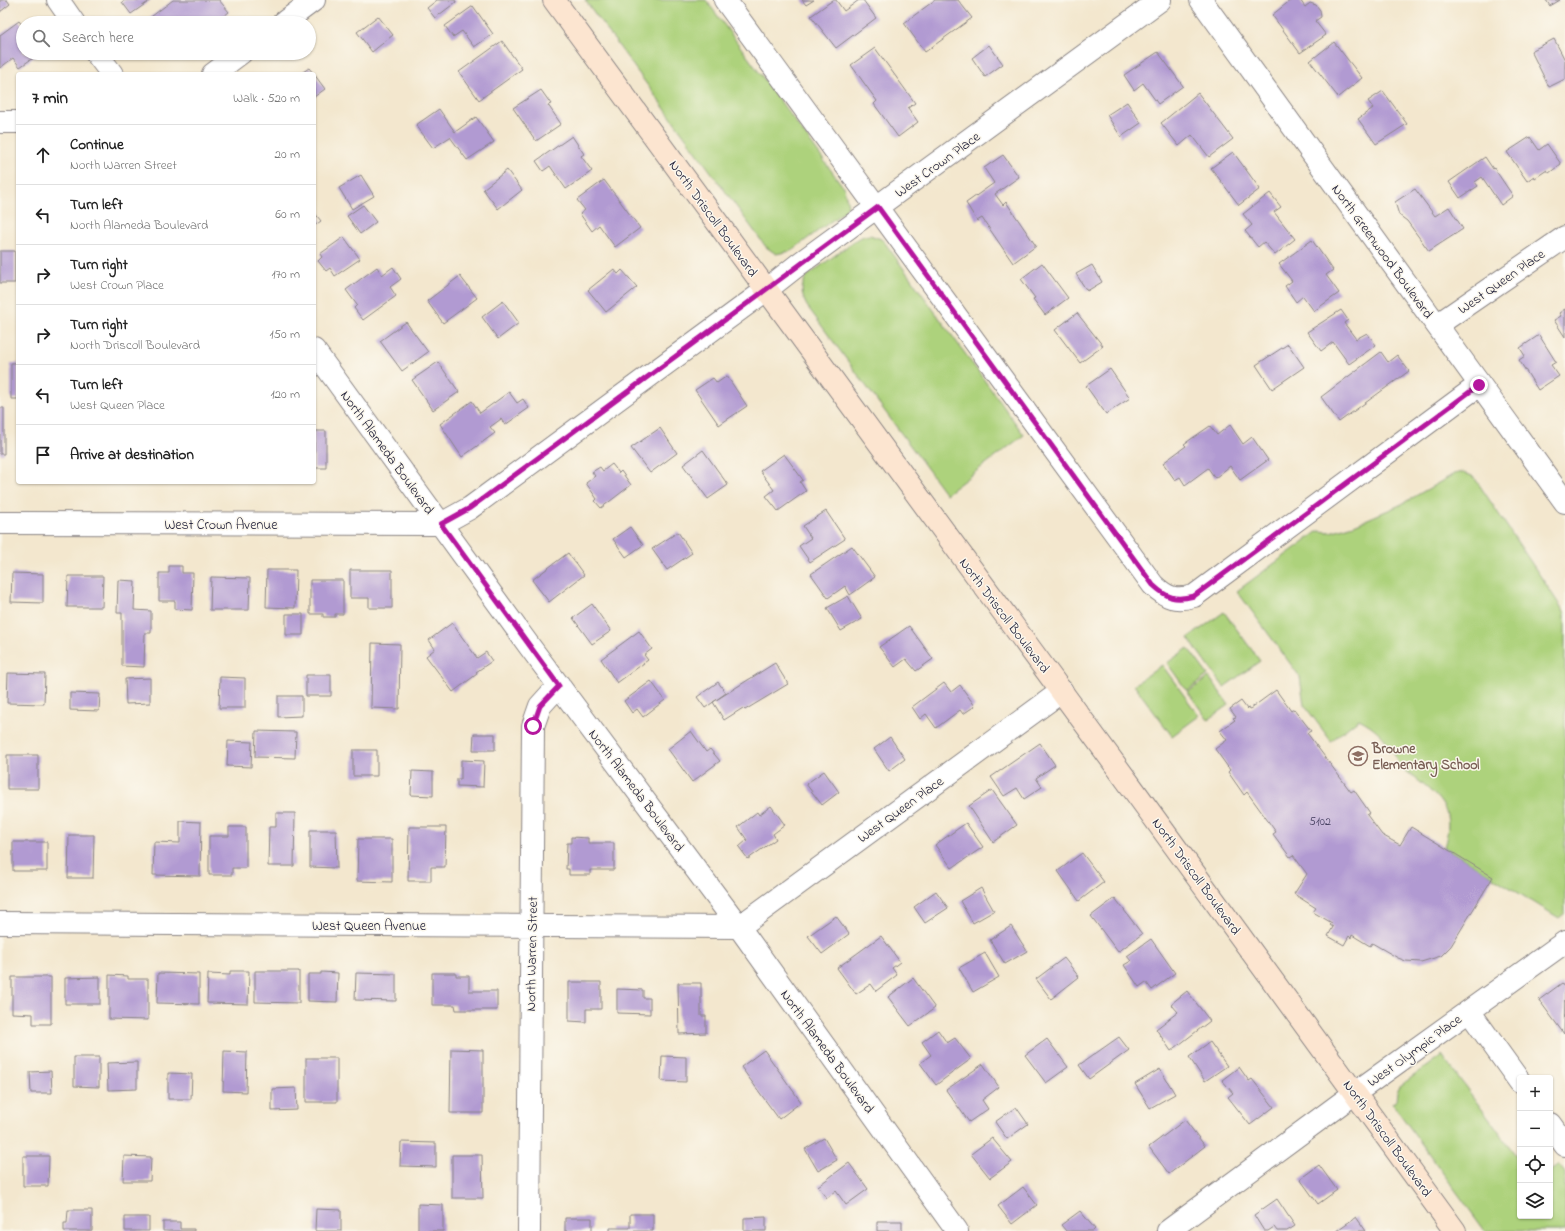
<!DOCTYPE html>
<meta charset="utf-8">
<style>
body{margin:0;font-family:"Indie Flower",sans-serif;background:#f6f6f6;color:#222}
.controls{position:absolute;right:12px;bottom:12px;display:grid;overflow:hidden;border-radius:4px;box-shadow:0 1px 3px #0004}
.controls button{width:36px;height:36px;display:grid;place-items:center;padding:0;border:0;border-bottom:1px solid #e0e0e0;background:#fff;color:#222;font:20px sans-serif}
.stop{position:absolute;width:12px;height:12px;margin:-9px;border:3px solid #b5179e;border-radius:50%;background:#fff}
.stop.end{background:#b5179e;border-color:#fff;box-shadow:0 1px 4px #0008}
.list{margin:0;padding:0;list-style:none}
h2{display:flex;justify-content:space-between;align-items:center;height:52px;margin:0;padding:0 16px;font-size:17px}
h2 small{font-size:13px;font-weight:400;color:#767676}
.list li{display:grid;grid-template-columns:26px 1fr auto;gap:12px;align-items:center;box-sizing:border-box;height:60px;padding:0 16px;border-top:1px solid #e0e0e0}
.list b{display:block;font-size:15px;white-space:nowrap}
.list p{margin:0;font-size:13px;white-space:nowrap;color:#767676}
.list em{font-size:13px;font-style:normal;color:#767676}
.icon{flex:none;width:22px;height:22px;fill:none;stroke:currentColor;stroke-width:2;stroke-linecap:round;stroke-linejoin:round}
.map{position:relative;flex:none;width:1565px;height:1231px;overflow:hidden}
.search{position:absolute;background:#fff;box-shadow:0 1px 3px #0004;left:16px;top:16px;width:300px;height:44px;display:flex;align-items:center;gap:10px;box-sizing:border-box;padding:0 14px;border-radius:22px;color:#767676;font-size:15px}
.panel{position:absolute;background:#fff;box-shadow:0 1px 3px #0004;left:16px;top:72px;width:300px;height:412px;border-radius:4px}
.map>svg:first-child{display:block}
</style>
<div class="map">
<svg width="1565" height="1231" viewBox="0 0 1565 1231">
<rect width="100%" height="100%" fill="#fbf7ec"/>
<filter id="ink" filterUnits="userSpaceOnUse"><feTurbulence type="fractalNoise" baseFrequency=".025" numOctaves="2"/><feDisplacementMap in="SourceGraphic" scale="8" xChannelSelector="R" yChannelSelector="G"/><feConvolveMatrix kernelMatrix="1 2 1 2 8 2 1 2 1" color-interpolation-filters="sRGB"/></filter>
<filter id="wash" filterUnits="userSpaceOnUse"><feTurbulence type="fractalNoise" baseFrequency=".012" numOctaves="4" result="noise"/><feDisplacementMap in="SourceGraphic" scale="16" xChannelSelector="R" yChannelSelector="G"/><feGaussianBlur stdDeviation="0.9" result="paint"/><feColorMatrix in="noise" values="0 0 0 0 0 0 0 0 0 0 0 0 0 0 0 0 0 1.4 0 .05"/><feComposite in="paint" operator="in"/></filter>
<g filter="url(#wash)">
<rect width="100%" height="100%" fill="#f3e7ce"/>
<!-- green -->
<path fill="#add27c" stroke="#687a5c" d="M585 0H706L844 188 848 205 846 210 791 251 776 254 766 247Z
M870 235 881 239 885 243 1024 435 946 494 807 306C801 295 800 287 807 276L857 239 864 236Z
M1463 472 1474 477 1565 613V913L1559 918 1444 847C1455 810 1442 800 1415 778 1410 775 1404 771 1400 767 1397 763 1396 757 1394 753 1385 737 1375 727 1359 719L1331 741 1304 705 1300 677 1237 591 1318 531 1330 532 1354 525 1400 505 1454 474Z
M1224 612 1260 661 1224 687 1188 638Z
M1188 648 1208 675 1187 691 1167 663Z
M1162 665 1199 716 1172 736 1134 685Z
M1209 677 1229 705 1208 720 1188 692Z
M1442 1055 1520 1161V1216H1550V1171L1559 1165 1565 1173V1231H1485L1392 1103 1396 1101 1397 1091 1400 1086Z"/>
<g id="blocks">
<!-- building -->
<path fill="#b19ad2" d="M0 0H7L10 4 0 12Z
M125 0H151L131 14 122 2Z
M173 0H219L229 12 215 23H205L201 18 195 23H143Z
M437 0H455L456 2 435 18 427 8Z
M802 0H814L806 5Z
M833 0H836L844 11 859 0H863L876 18 836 48 811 16Z
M935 0H958L972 18 925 52 904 23Z
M1291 0H1300L1305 7 1310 3 1316 5 1320 10 1321 17 1315 21 1326 35 1300 53 1272 15Z
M1546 0H1560L1550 6Z
M473 6 493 34 474 47 462 31 453 37 445 26Z
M378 16 393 35 372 52 357 32Z
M19 21 23 26V53H40L20 67 13 58 0 68V35Z
M1554 39 1565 60V79L1549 87 1531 51Z
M502 41 522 69 479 100 459 72Z
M1334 42 1362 78 1338 97 1310 61Z
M989 45 1003 64 985 77 972 58Z
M875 48 915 103 908 108 918 122 898 137 874 104 877 101 851 65Z
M1158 52 1183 86 1158 104 1143 83 1134 90 1124 75Z
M309 68 314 74H300Z
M314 74 325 89 314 97Z
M541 90 551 104 548 105 561 124 536 141 513 108Z
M1383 91 1407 124 1376 144 1358 119 1373 108 1368 101Z
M1198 93 1233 139 1209 157 1192 135 1179 146 1161 123Z
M1127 102 1141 123 1121 137 1107 115Z
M439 109 455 132 476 117 494 142 467 160 450 137 433 148 416 125Z
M572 136 584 154 581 156 592 171 566 189 550 166 543 171 536 161Z
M1530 137 1539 150 1547 144 1561 164 1549 173 1547 170 1535 178 1534 176 1527 181 1507 152Z
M1233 152 1260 189 1239 205 1211 168Z
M1003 155 1019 177 995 194 1003 205 1006 202 1036 246 1013 263 982 218 977 221 966 203 994 183 984 168Z
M1485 157 1493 169 1494 168 1513 196 1501 205 1482 177 1475 182 1478 186 1460 198 1449 182Z
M507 170 522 190 498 209 483 189Z
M361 175 374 196 352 209 339 188Z
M604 180 640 228 615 247 599 225 592 231 580 214 585 210 577 200Z
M1415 189 1435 216 1449 207 1463 229 1429 251 1407 221 1399 215 1395 202Z
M1270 193 1281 207 1274 212 1295 239 1275 255 1264 242 1258 247 1245 231 1252 225 1243 214Z
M363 205 376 222 360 234 347 216Z
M314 212 321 221 314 226Z
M344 237 360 259 335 276 330 268 326 271 318 261 322 257 320 254Z
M1312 240 1333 270 1326 275 1339 293 1314 311 1303 296 1296 302 1285 286 1292 281 1279 264Z
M0 251H15V283H0Z
M1042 263 1068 298 1045 315 1033 299 1035 298 1021 279Z
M1092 265 1102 282 1087 291 1076 274Z
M377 267 382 275 393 267 401 279 390 287 396 296 363 320 354 308 357 305 346 290Z
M614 269 618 274 622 270 637 287 606 312 588 290Z
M460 276 477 298 443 323 427 301Z
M503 301 519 323 498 339 482 317Z
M1565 309V337L1554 320 1561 316 1559 313Z
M1341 310 1348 320 1344 323 1356 339 1367 333 1376 345 1349 364 1333 342 1321 351 1307 332Z
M1077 313 1103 346 1080 363 1055 330Z
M406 322 428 352 402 371 380 341Z
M1539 335 1556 362 1551 365 1559 376 1538 390 1519 360 1525 356 1520 348Z
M1288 344 1304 367 1272 389 1256 365Z
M1381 352 1388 362 1397 355 1409 371 1339 422 1321 397Z
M438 362 459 392 433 410 412 380Z
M11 363H18V399H11Z
M1110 369 1130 398 1106 414 1086 386Z
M727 376 747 406 719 425 695 390 713 378 717 383Z
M509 392 517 403 523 399 529 408 505 425 501 419 490 427 495 433 462 457 440 424 472 401 480 413Z
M0 408H4V454H0Z
M1230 425 1243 444 1252 437 1268 460 1240 480 1230 466 1215 478 1208 468 1185 485 1180 477 1175 480 1163 463 1186 446 1184 444 1210 426 1217 435Z
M660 428 677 453 650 473 631 448Z
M314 431H326V468H314Z
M703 450 728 485 708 499 683 465Z
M784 454 803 480 800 482 806 491 778 511 766 496 774 490 760 471Z
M612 464 619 473 621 471 631 485 601 508 595 501 597 499 586 483 595 476 592 472 600 467 603 471Z
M826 511 845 539 810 562 799 546 811 538 803 526Z
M630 527 643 545 626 557 613 539Z
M678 532 692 553 667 570 652 549Z
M852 546 875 577 850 595 845 586 828 598 811 574Z
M568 553 584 575 549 602 532 580Z
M169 566H182V573H193L192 610 175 609V601H159V573H169Z
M267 570H296L295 608 266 607Z
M350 570H392V608H369V598H350Z
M12 573 43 574V603L11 602Z
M68 576H103L102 607H67Z
M211 577 250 578 249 610H210Z
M118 580 135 581 134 610 151 611V633H145L144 667 122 666V613H117Z
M310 580H343V614H335V617H323V614H310Z
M848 596 862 619 841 631 827 608Z
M592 604 611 631 592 644 573 618Z
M286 614H303V635H286Z
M452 623 477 658 486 652 492 661 476 672 477 674 453 692 426 656 435 649 429 640Z
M909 626 933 659 916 671 906 659 895 667 879 647Z
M639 631 652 649 644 655 648 660 617 683 601 659Z
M372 643 400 644 399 709 371 708Z
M775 663 788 684 745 710 743 708 724 720 713 702Z
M8 673 45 674 44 704 7 703Z
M306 675H331V696H306Z
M220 677 245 678V708H219Z
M150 678V703L126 704 125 679Z
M651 681 665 700 643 717 637 709 632 713 624 701Z
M718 682 726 693 705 708 697 697Z
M944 683 951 692 960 685 975 706 963 714 960 710 936 728 926 714 920 719 912 707Z
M1276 690 1291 711 1294 709 1311 731 1307 733 1351 792 1354 790 1370 813 1367 815 1382 835 1400 845 1411 827 1493 877 1451 946 1441 956 1421 962 1406 961 1398 958 1372 943 1370 946 1352 935 1351 938 1349 936 1344 945 1328 936 1333 927 1330 925 1332 923 1313 912 1316 908 1294 894 1307 874 1293 855 1290 857 1273 834 1276 832 1247 792 1244 795 1228 772 1230 770 1215 749 1227 740 1220 731 1235 720 1233 718 1236 717 1230 709 1241 701 1247 709 1248 708 1250 709Z
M70 693 100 694 99 711 70 710Z
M278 696H302V716L278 717Z
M256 731 296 732 295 758 255 757Z
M691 731 706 752 710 749 720 761 692 782 668 749Z
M474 734H495V750H473Z
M890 737 905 759 889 771 874 749Z
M228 741 252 742 251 767 227 766Z
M1040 743 1055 765 1036 778 1042 787 1024 799 1017 788 1004 796 991 777Z
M353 750H377V776H353Z
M7 755H38V789H7Z
M461 760 484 761 483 787 457 786V779H461Z
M412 771 433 772V796L411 795Z
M824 771 839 792 822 805 806 784Z
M992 790 1017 825 993 842 969 806Z
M771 806 785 825 773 834 776 839 748 859 739 847 747 840 738 827 757 812 759 815Z
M276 813H295L294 866H268L269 827H276Z
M180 821 201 822 200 876 153 875 154 842 180 843Z
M966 823 983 847 952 868 935 845Z
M229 827H246V868H232V875H209V836H229Z
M409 827H446L445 867H431V881H408Z
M310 830H336L337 868 310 867Z
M69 835H94L93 878H68Z
M571 837 588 838V843H614V870H590V875H569V869H566L567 843H571Z
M358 839H392V882L357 881Z
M13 842H47V871H13Z
M1082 853 1104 882 1079 901 1058 871Z
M981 888 994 911 973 923 960 901Z
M936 891 948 908 925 923 914 907Z
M1115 898 1142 934 1118 952 1091 916Z
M836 916 849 934 822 954 808 936Z
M1011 926 1027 951 1005 964 990 940Z
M881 936 900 962 892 968 897 975 876 991 871 984 856 994 837 968Z
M1151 939 1175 973 1152 990 1146 982 1139 987 1124 965 1131 961 1127 956Z
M985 953 999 977 973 992 959 968Z
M1064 958 1079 977 1051 999 1036 979Z
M230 971H249L248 1004 207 1003 208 974 230 975Z
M255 971H299V1003L255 1002Z
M321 972 338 973 337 1002 308 1001V974H321Z
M158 973 199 974V1004L157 1003Z
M356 973 396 974V1001L355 1000Z
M432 973H456V976H469V991H497V1010H456L455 1005H432Z
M109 975 128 976V979H148V1020L109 1019Z
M12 977H51V1024H33V1014L12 1013Z
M100 977V1004H65V978Z
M913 978 935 1008 910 1026 888 997Z
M569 982H601V1009H586V1022L569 1021Z
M678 983H701V1016H706V1033L679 1034Z
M1562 983 1565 987 1564 1034 1539 1000Z
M617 989 643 990V998H650V1014L617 1013Z
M1187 991 1210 1021 1171 1051 1156 1029 1178 1012 1171 1004Z
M938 1030 947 1043 955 1038 971 1059 936 1085 920 1063 931 1055 922 1042Z
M1119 1037 1129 1050 1089 1079 1079 1065Z
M1047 1039 1068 1067 1046 1083 1025 1055Z
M1210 1042 1227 1066 1205 1081 1189 1057Z
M451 1049 483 1050V1113H450Z
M764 1050 801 1102 779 1119 741 1067Z
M224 1051 247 1052 246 1092 223 1091Z
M662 1056 686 1057V1082L661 1081Z
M74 1057H99V1087L74 1086Z
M306 1058H337V1102H306Z
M137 1062V1089L108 1090 107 1063Z
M983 1064 999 1087 982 1100 988 1109 969 1122 946 1090Z
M1239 1067 1249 1081 1252 1079 1274 1107 1250 1125 1228 1097 1233 1093 1222 1080Z
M1160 1069 1175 1094 1150 1108 1135 1084Z
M51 1071 52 1093H31L30 1072Z
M168 1073 192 1074 191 1099H168Z
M296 1088 297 1110 272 1111V1089Z
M1016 1107 1028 1124 1007 1139 995 1122Z
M1185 1120 1205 1146 1169 1174 1149 1147Z
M824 1138 837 1160 818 1171 805 1149Z
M992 1138 1012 1162 990 1178 971 1154Z
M401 1142 436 1143V1167L400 1166Z
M452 1155H482L483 1198H452Z
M23 1156H49L48 1186H23Z
M124 1156 151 1157 150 1181H123Z
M849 1163 868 1189 846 1205 836 1191 827 1198 818 1186Z
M1319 1165 1337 1190 1318 1204 1300 1179Z
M1023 1187 1037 1205 1012 1224 998 1206Z
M1277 1199 1295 1226 1287 1231H1277L1274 1227 1268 1231H1264L1254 1215Z
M418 1204 443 1205V1231H418Z
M316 1209 341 1210V1231H315Z
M68 1210H92V1231H64V1223H67Z
M1080 1211 1095 1229 1093 1231H1066L1061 1225Z
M630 1214H653V1231H610V1228H630Z
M125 1217H149V1231H125Z
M766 1217V1231H744V1218Z
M1356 1217 1366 1231H1336Z
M565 1218H592V1231H565Z
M877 1221H902V1231H877Z
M163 1222H180V1229H194V1231H163Z"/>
</g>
</g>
<g filter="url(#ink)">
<use href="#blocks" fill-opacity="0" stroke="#8a8484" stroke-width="1"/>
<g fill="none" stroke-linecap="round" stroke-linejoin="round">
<defs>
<path id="street" d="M58 0 74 23
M725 0 1153 585C1167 598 1175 601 1194 596L1479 385
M1201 0 1565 502
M283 23 314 0
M96 53 112 74
M213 74 241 53
M0 122H18
M1437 325 1565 237
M314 350 530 647 739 927 957 1231
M0 523 441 524 470 508 766 290 799 264 1160 0
M0 923 739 927 1062 691
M1469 1011 1520 1082
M1550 1124 1565 1145
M529 1231 533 726 540 706 559 685
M1168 1231 1355 1093 1565 942"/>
<path id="secondary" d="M554 0C854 410 1157 819 1455 1231"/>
</defs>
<!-- street casing -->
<use href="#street" stroke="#8a8484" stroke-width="24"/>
<!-- secondary casing -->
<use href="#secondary" stroke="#8a8484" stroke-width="24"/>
<!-- street -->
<use href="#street" stroke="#fff" stroke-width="22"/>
<!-- secondary -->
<use href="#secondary" stroke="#fce5d0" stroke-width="22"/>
</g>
</g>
<g fill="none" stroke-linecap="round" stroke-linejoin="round" filter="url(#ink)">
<!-- route -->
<path stroke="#b5179e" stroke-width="5" d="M533 726 540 706 559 686 441 524 470 508 878 207 1153 585C1167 598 1175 601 1194 596L1479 385"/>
</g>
<!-- icons -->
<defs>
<symbol id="school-ring" viewBox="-11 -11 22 22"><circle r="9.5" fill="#fbf7ec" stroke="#8d6e63" stroke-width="1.5"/><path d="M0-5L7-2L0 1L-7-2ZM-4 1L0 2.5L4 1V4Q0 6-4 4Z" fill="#8d6e63"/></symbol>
</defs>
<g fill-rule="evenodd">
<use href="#school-ring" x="1347" y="745" width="22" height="22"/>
</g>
<g text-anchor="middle" stroke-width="3" stroke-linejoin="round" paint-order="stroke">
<!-- number labels -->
<g font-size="12" fill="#464061">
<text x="1320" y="825">5102</text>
</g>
<!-- street labels -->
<g font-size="14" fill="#22223b" stroke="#fbf7ec">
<text transform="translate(937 164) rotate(-36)" y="5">West Crown Place</text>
<text transform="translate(714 218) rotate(54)" y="5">North Driscoll Boulevard</text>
<text transform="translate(1383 251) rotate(54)" y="5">North Greenwood Boulevard</text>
<text transform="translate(1501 281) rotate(-35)" y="5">West Queen Place</text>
<text transform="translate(388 452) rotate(54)" y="5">North Alameda Boulevard</text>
<text x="221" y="529">West Crown Avenue</text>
<text transform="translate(1005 615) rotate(53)" y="5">North Driscoll Boulevard</text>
<text transform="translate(637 790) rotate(53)" y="5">North Alameda Boulevard</text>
<text transform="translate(900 809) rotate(-36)" y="5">West Queen Place</text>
<text transform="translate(1197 876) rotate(54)" y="5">North Driscoll Boulevard</text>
<text x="369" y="930">West Queen Avenue</text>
<text transform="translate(531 954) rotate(-89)" y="5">North Warren Street</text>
<text transform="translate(1414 1050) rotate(-36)" y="5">West Olympic Place</text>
<text transform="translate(828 1051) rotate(54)" y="5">North Alameda Boulevard</text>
<text transform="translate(1388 1138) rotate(54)" y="5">North Driscoll Boulevard</text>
</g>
<!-- education labels -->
<g font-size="14" font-weight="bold" fill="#785e54" stroke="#fbf7ec" text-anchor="start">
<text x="1372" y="753">Browne<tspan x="1372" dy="16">Elementary School</tspan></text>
</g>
</g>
</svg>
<div class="controls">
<button>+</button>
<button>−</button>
<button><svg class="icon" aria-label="locate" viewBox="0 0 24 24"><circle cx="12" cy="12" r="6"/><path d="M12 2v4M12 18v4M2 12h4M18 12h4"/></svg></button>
<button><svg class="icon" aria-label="layers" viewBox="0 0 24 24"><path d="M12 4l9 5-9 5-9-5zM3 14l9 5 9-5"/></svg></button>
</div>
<div class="stop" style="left:533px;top:726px"></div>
<div class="stop end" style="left:1479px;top:385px"></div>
<div class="search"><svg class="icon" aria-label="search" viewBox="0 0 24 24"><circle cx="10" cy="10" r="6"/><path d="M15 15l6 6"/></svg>Search here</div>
<section class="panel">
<h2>7 min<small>Walk · 520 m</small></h2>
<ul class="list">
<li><svg class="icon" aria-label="ahead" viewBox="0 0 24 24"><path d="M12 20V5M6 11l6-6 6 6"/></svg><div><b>Continue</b><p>North Warren Street</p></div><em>20 m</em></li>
<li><svg class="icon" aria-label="left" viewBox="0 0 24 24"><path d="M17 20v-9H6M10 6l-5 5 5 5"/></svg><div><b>Turn left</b><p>North Alameda Boulevard</p></div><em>60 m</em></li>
<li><svg class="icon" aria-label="right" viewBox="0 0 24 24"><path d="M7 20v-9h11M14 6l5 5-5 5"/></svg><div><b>Turn right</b><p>West Crown Place</p></div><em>170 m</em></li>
<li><svg class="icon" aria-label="right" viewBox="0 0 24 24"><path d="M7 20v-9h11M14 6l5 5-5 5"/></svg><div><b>Turn right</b><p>North Driscoll Boulevard</p></div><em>150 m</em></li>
<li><svg class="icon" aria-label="left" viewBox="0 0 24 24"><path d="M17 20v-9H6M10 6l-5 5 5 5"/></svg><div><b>Turn left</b><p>West Queen Place</p></div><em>120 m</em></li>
<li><svg class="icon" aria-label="arrive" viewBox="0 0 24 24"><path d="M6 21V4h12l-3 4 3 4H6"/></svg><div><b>Arrive at destination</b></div></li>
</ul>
</section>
</div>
